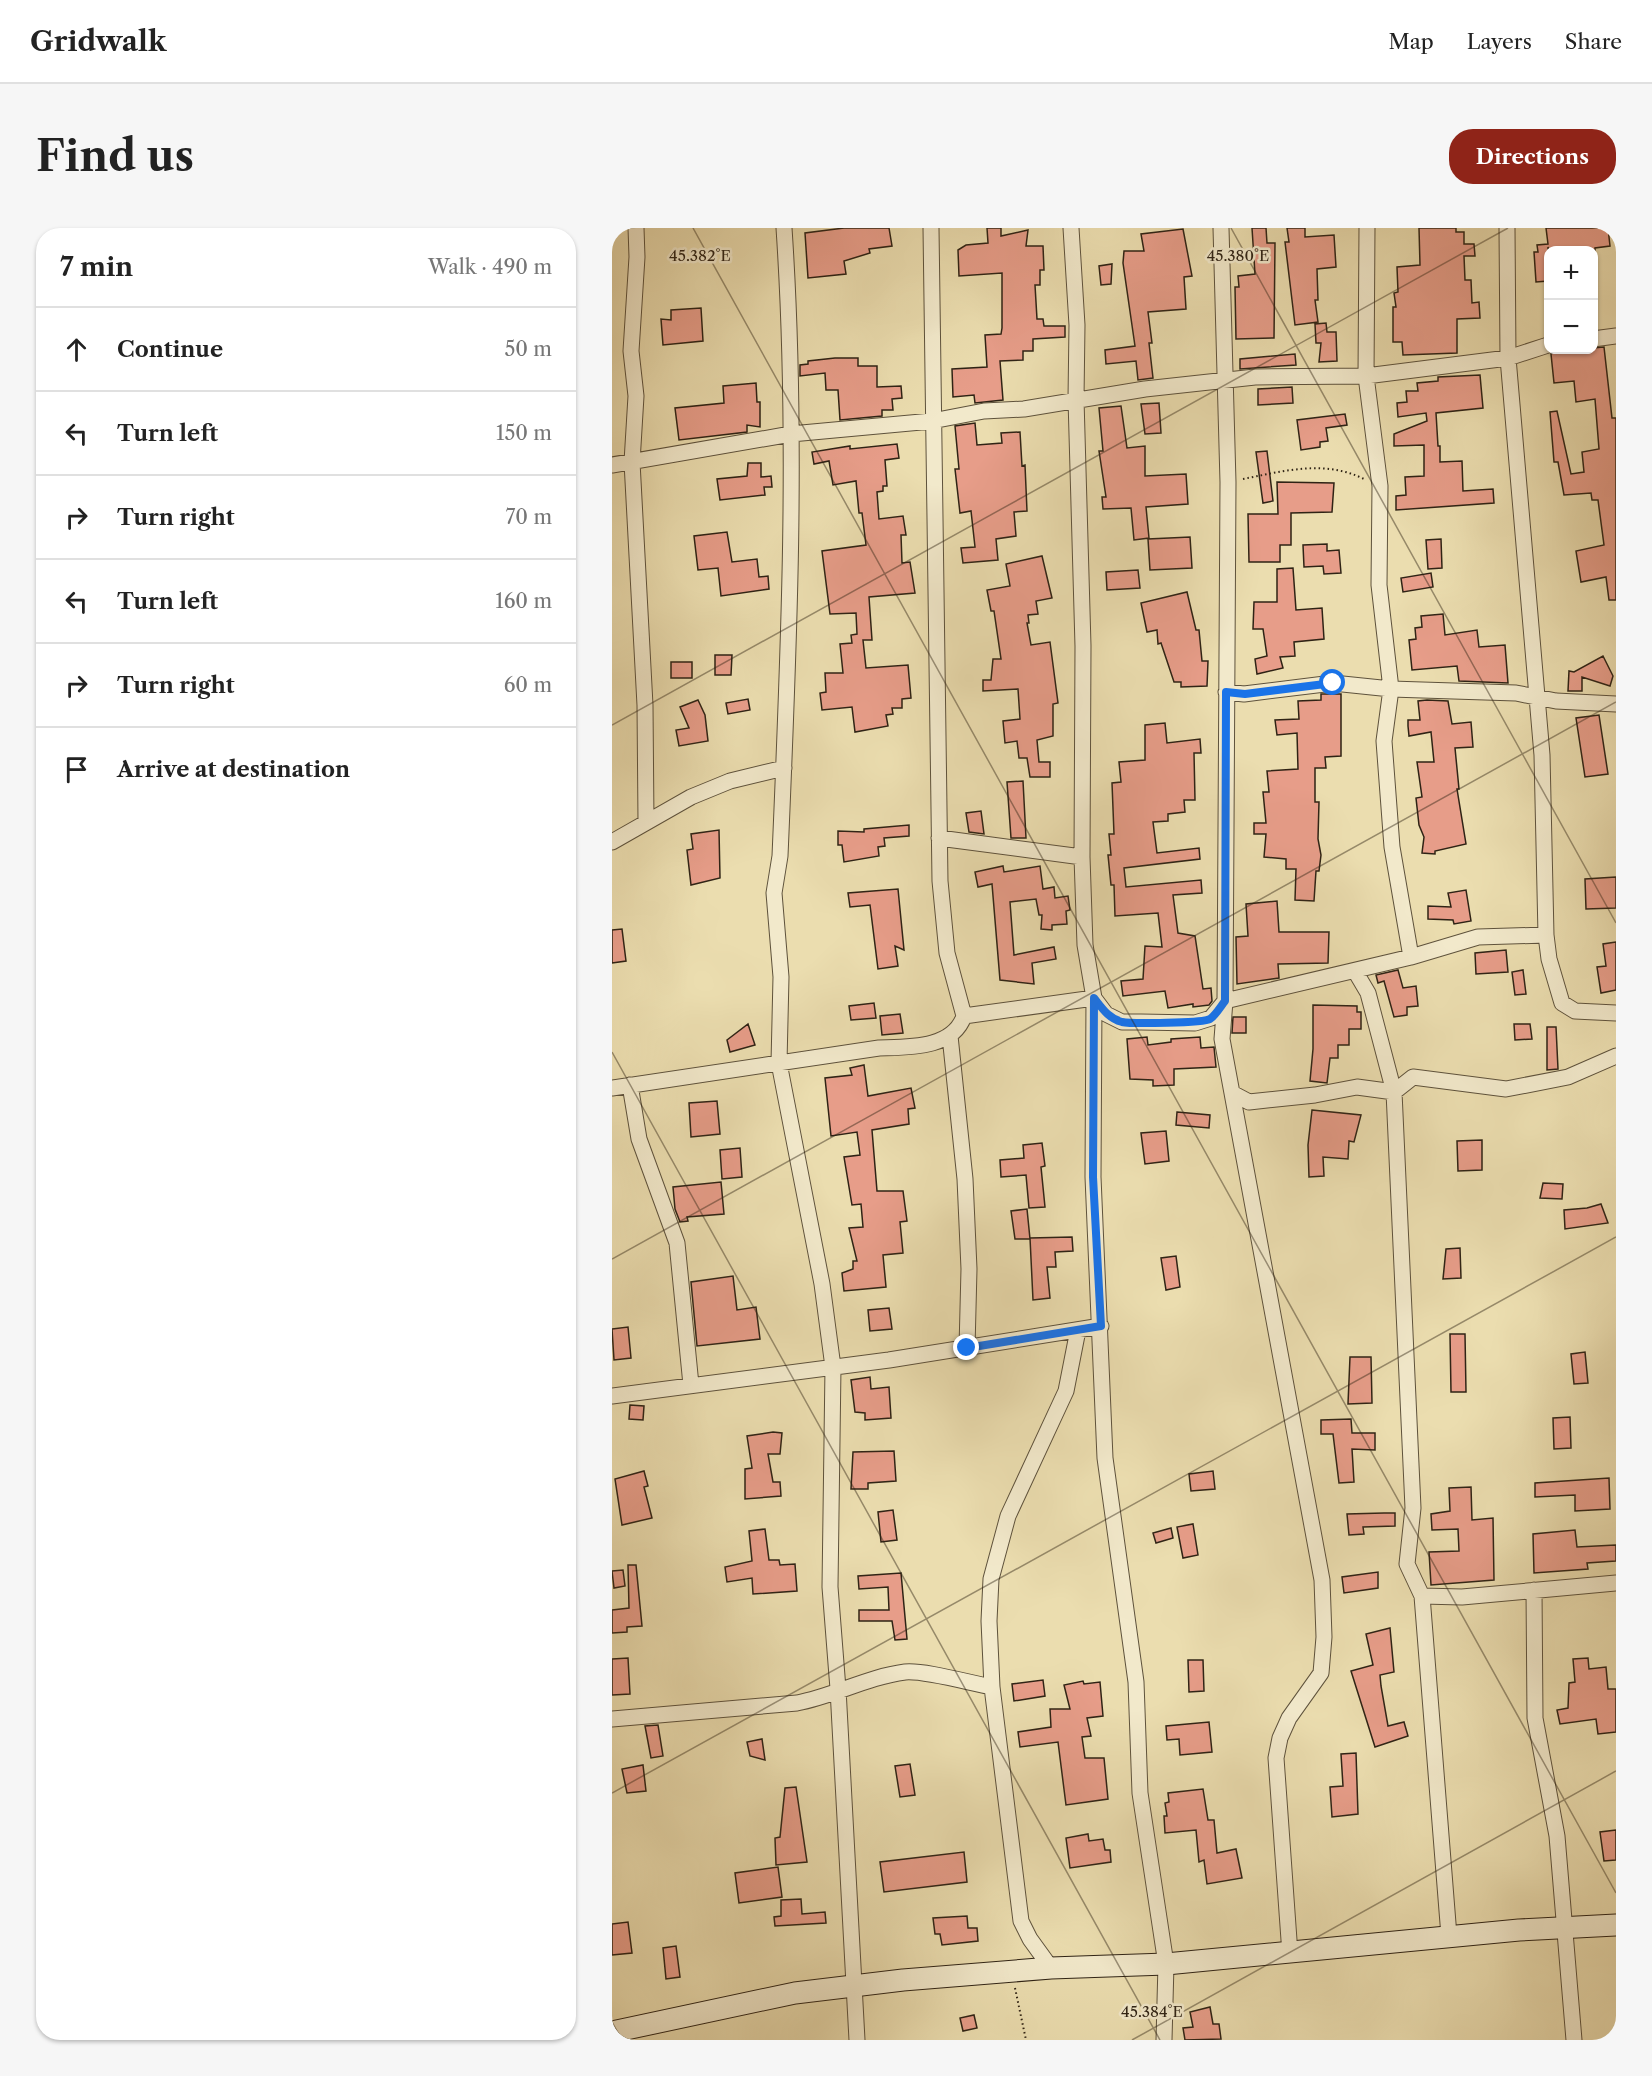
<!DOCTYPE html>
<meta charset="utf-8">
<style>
body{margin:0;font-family:"Libre Caslon Text",serif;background:#f6f6f6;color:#222}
.controls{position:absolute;right:18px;top:18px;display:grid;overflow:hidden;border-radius:12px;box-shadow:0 2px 4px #0004}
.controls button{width:54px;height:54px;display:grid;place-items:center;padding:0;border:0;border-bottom:2px solid #e0e0e0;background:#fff;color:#222;font:30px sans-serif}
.stop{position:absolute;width:18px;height:18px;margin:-14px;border:4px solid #1a73e8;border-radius:50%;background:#fff}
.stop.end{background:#1a73e8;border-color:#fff;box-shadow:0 2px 6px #0008}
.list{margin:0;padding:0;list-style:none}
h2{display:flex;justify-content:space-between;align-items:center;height:78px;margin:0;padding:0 24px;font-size:26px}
h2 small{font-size:20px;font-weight:400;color:#767676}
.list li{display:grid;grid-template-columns:39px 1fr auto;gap:18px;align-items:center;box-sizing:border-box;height:84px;padding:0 24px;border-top:2px solid #e0e0e0}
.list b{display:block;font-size:22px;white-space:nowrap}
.list em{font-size:20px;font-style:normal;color:#767676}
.icon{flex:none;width:33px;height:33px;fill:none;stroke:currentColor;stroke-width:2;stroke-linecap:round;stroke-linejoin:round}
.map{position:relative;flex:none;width:1004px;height:1812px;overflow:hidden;border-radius:24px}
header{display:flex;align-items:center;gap:36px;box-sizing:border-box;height:84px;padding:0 30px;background:#fff;border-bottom:2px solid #e0e0e0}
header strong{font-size:28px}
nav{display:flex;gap:33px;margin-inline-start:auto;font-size:21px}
.intro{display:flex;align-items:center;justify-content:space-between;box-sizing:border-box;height:144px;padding:0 36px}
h1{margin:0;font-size:42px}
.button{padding:15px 27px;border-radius:24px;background:#8f2418;color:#fff;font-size:21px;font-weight:700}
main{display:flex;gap:36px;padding:0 36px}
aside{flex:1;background:#fff;border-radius:24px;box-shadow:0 2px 4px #0004}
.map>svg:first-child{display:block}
</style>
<header>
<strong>Gridwalk</strong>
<nav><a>Map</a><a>Layers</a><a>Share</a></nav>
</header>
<div class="intro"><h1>Find us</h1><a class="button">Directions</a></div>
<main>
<aside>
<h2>7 min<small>Walk · 490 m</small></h2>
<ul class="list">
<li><svg class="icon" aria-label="ahead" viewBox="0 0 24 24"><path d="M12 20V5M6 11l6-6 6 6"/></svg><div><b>Continue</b></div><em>50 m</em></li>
<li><svg class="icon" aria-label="left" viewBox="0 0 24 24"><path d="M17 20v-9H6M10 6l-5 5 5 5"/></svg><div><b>Turn left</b></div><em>150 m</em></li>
<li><svg class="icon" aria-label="right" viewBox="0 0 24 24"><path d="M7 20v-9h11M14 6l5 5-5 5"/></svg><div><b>Turn right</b></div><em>70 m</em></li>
<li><svg class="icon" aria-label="left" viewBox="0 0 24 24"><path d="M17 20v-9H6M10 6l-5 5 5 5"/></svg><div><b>Turn left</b></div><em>160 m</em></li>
<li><svg class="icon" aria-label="right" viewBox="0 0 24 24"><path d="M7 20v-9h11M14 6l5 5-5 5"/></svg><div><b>Turn right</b></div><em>60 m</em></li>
<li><svg class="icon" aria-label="arrive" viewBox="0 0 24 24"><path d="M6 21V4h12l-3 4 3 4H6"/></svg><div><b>Arrive at destination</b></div></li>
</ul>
</aside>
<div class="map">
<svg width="1004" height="1812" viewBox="0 0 1004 1812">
<rect width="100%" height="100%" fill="#ebddaf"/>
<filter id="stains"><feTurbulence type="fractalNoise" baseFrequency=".00333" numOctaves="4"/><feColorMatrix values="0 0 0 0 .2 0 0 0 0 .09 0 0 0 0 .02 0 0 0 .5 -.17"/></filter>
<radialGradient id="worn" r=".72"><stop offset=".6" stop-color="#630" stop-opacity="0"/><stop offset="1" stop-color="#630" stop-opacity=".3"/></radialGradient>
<!-- building -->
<path fill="#e79d89" stroke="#2f2315" stroke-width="1.5" d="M232 0H277L280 18 257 21 258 25 232 33 234 46 196 50 193 5Z
M375 0H389V8L416 2 414 18H431L432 42H428V57H423L425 91H431L432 98H453V109L421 111V123H411V132L388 133 391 172 363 175 362 167 341 169 340 141 375 139 373 107 389 106 390 100V45L347 48 346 22 354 17 376 15Z
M640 0H654L655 15H663L662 110 624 111 623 59H627L626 48 643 46Z
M675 0H693V9L722 7 724 39 705 41 706 72H703L706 94 683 97 673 14H677Z
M807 0H844V4H852V16H862L863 28H852L853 52H859L860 75 867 74 868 90 845 91V125L791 127 790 114H781V79H784L782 65 786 64 785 39 808 37Z
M934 0H996L998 18 983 20V22H937L936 19V53L924 54 922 24H926L925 17 936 16Z
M571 1 580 48 572 49 574 81 536 84 540 115H537L541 150 526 152 524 133 494 136 493 122 523 118 511 35 512 23H532L529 6Z
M500 36 499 56 489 57 487 38Z
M89 80 91 113 51 117 49 91 59 92V82Z
M714 95 715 104H724L725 133 707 134 709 115H704L703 96Z
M992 119 1000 190H1004V372H997L994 349 969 354 964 323 992 317 986 272H980L979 265 952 267 946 234H942L938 184 945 183 959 246 972 244 970 224 987 221 983 171 964 174 962 153 942 155 939 126 944 123Z
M683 126 684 137 628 141V131Z
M223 130H246V138H265V159L289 158 290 170 280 171 281 182H270V188L228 192 226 162H214L213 145 188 148V137L196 136V133Z
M868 147 871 180 824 185 826 218H828V234L850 233 851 263 881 261 882 275 784 282V268L794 267 793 249 812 248V217L782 218V206L815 193 814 185 786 189 785 175 795 174 794 163H806L805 155 826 153V149Z
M144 155 145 174H148V199L135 197V204L67 212 63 180 112 175 111 158Z
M680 159 681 175 646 177V161Z
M547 175 549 205 533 206 529 176Z
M509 178 515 220 533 218V248L574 246 576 276 534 279 537 310 522 312 519 280 491 281 490 269H494L487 223H491L487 180Z
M733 186 735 197 714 200 716 213 708 214V219L689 222 685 192Z
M363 195 365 217 390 215 389 205 408 204 410 238 413 237 415 283 402 284 404 308 384 311 386 332 351 335 349 320 363 319 359 283 348 285 343 241H347L343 198Z
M285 216 287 230 273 232 275 258H271V263L265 264 267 291 291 288 294 307H289L290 335 298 334 303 365 257 369 260 412H251L254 440 296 437 299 470 290 471V480H280L281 486 274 487 276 498 243 504 240 479 210 482 208 465 214 464 213 445H231L228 416 240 415 239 407 245 406 244 385 218 386 210 323 254 317 250 285H247L244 253 221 257 217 233 202 236 200 224 238 218V221Z
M655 223 661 273 651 275 644 224Z
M136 235H149V249L159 248 160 259H152L153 267 108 272 105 251 135 248Z
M665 254 722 255 720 284 679 285V317H668V334H637L636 286H666Z
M115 304 120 334 145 331 147 349 156 348 157 361 109 368 106 340 86 342 82 308Z
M578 309 580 340 538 342 536 311Z
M829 311 830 340 816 341 814 312Z
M715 316V323L727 322 729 345 712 346 711 338 692 339 691 317Z
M430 328 440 370 424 373 426 386 416 387 417 395H415L419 417 438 414 446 475 441 476V508L425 512 427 534H438V549H418L415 530H407L405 513 393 515 391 493 408 491 406 461 371 463V452H379L381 431H389L382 383H379L375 362 398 358 394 336Z
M681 340 684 382 710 380 712 411 682 414 683 428 668 429 671 440 645 446 643 431 655 428 651 401H641L642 374H665V341Z
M526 342 528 360 495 362 494 344Z
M819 345 821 359 791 364 789 350Z
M575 364 584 402H587L590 433H596L595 458 569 459V454H562L549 415 546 416 545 402 535 404 529 375Z
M831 386 833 407 865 402 867 419 893 417 896 455 847 453 845 438 800 442 797 412 804 411 803 400 810 399 809 388Z
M103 427H120L119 447H103Z
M991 428 1001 448 998 458 970 449V463H956L957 443 962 444Z
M59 434H80V450H59Z
M709 466H729V528L713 529 714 540H703V574H707L706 611 709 627 707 643H704L702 673 683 672 684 641H674V631L652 629 654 606H642V595H654L651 564H657L655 543 686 541 685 505 665 507 663 492 687 491 686 473 709 472Z
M136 471 138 482 116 486 114 475Z
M86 472 93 487 96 513 67 518 64 502 77 500 68 479Z
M815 472 836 473 840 496 859 494 861 519 843 520 847 561H845L854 616 823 623V626L810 625 812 609 807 597 804 570 810 569 805 534H822L819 504 797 508 796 498V492H808L806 473Z
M987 487 996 546 973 549 964 490Z
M553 495 555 515 588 511 589 525H582L583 572H572L573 584 556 586V593L541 594 545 625 587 620 588 631 512 640 514 659 589 652 590 665 561 667 566 705 583 708 591 761 599 760 600 773 597 777 581 779V776L556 780 553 763 511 768 509 753 531 751 533 718 550 719 546 685 503 688 502 657H499L496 627H499L497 606H502L500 555 509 554 507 534 533 532V497Z
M411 553 414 610H399L395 554Z
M369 583 372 606 357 604 354 585Z
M297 597V608L272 610 273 618 266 619 267 628 232 634 230 617H226V603L252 604V601Z
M107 602 108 650 79 657 75 622 81 621 79 606Z
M391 638 392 644 428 638 431 661 442 659 443 670 456 668 458 682 454 683 455 696 440 697V702L429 701 430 687H427L424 671 398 674 402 727 442 719 444 731 420 735 422 756 388 752 380 656 366 659 363 644Z
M1004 649V680L974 681 973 651Z
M286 661 292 722 283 718 286 738 266 741 258 677 238 679 236 665Z
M854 662 859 693 842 696 841 692 816 691V678L839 679 836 665Z
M665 673 667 704H717L716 735 666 736 667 750 625 756 624 709 636 708 634 676Z
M10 701 14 733 0 735V702Z
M1004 714V762L989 765 985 739 994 738 991 716Z
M894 722 896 744 864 746 863 725Z
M786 742 791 760 804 758 806 778 795 779V787L782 789 772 753 766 755 764 747Z
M911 742 914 766 903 767 900 744Z
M262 775 264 790 239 792 237 778Z
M701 777 745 778V784H749V801H737V817H726V830H718L715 855 698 853 701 821Z
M288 786 291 805 270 807 268 788Z
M621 789H634V805H620Z
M136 796 143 817 118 824 115 812Z
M902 796H918L920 811 903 812Z
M935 799H944L946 841 935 842Z
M535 809 536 817 559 814V811L588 809 589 820 602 819 604 839 562 841V857L541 858V852L518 851 515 811Z
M252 837 256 868 299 860 303 880 296 881 297 896 260 902 265 963H291L295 993 288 994 291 1025 271 1027 274 1059 232 1063 230 1045 241 1041V1033H245L237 1000 251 999 249 976 240 977 232 929 248 927 245 904 219 908 213 850 240 847 238 840Z
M105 873 108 906 79 909 77 875Z
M700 882 749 887 742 914 737 913 736 931 711 929 712 948 697 949 696 917Z
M565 884 598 887 597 900 564 897Z
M554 903 557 933 533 936 529 905Z
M870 912V942L846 943 845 913Z
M430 915 433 938 429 939 433 979 417 980 414 947 389 949 388 932 412 930 411 917Z
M128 920 130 949 110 951 108 922Z
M109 954 112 986 75 989 76 993 68 994 63 981 61 959Z
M931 955 951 956 950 971 928 970Z
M989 976 996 995 953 1001 952 982 975 980Z
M415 981 418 1011H403L399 983Z
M460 1009 461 1023 443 1024 444 1039H435L438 1070 421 1072 418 1010Z
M848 1020 849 1050 831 1051 834 1021Z
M564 1028 568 1059 554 1062 549 1030Z
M121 1048 125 1082 144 1079 148 1111 85 1118 79 1054Z
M277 1080 280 1101 258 1103 256 1082Z
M16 1099 19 1130 2 1132 0 1101Z
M838 1106H853L854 1164H839Z
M973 1124 976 1155 962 1156 959 1126Z
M738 1129H759L760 1175 736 1176Z
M258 1149 259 1161 277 1159 279 1190 253 1192V1185L243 1184 239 1152Z
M18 1177 32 1178 31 1192 17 1191Z
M958 1189 959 1220 942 1221 941 1190Z
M739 1191 740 1205H763V1222L740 1221 742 1254 727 1255 721 1206H709V1192Z
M161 1204 170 1205 168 1226H156L161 1254H168L169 1268 133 1271V1241L140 1240 135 1208Z
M282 1223 284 1253 256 1255V1261H239L241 1224Z
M32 1243 36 1258 32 1259 40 1290 10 1297 3 1251Z
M601 1243 603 1261 579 1263 577 1246Z
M997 1250 998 1281 963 1283V1267L923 1269V1255Z
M859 1259 860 1292 881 1290 882 1352 819 1357 817 1324 847 1323 846 1301 820 1302 819 1286 838 1283 837 1260Z
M281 1282 285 1312 269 1314 266 1284Z
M772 1285H783V1298L751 1299 752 1306 737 1307 735 1286Z
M581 1296 586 1327 571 1330 565 1299Z
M559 1300 561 1310 544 1315 541 1305Z
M153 1301 157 1332H167L168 1337 183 1336 185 1363 141 1366 140 1350 115 1354 113 1339 140 1333 137 1303Z
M963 1302 965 1319 1004 1317V1333L975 1335 976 1341 922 1345 921 1306Z
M16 1337H24L30 1398 15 1399V1404L0 1405V1382L17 1380Z
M11 1342 13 1358 2 1360 0 1343Z
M766 1344V1360L732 1365 730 1349Z
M289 1345 295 1411 283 1412 280 1393H247V1382H277L276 1359 247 1361 246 1348Z
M778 1400 782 1444 768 1447 769 1458 776 1498 792 1494 796 1508 763 1519 739 1443 761 1437 754 1406Z
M16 1430 18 1466 0 1467V1431Z
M976 1430 977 1441 994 1439 996 1461H1004V1504L986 1506 984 1491 948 1496 945 1482 956 1480 957 1455 963 1454 961 1431Z
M576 1432H591L592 1463 577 1464Z
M431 1452 433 1468 402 1473 400 1456Z
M471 1453 472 1456 488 1454 491 1488 475 1490 479 1508 470 1509 473 1530H492L496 1571 454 1577 446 1514 408 1519 406 1504 439 1499 438 1481H458L452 1457Z
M597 1494 600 1524 568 1527 567 1511 555 1512 554 1498Z
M46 1497 51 1528 39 1530 33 1498Z
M150 1511 153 1532 138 1528 135 1514Z
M744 1525 746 1586 720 1589 718 1559 731 1558 729 1526Z
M298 1536 303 1567 288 1569 283 1538Z
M31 1537 34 1563 15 1565 10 1541Z
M184 1559 195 1634 164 1637 163 1610 168 1609 173 1560Z
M591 1561 596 1592H602L605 1625 624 1621 630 1650 595 1656 592 1632 587 1634 584 1602 553 1605 552 1588H555L553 1575 557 1574 556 1565Z
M1004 1602V1632L992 1633 988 1604Z
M476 1606 477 1613 491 1611 493 1622H498L499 1634 458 1640 454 1610Z
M352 1624 355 1654 272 1664 268 1634Z
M166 1639 170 1669 127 1675 123 1645Z
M189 1671 190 1686 213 1684 214 1695 163 1698 162 1689 169 1688V1672Z
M355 1688 356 1700H365L366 1713 330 1717 328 1706H323L321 1690Z
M16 1694 20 1725 0 1727V1696Z
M64 1718 68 1749 54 1751 51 1720Z
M598 1779 601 1796H607L609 1811 573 1812 571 1800 581 1799 578 1784Z
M362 1787 365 1800 351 1803 348 1790Z"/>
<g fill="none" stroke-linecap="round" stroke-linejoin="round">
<defs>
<path id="street" d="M24 0 25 29 19 123 24 168 20 234 33 477 34 594
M172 0C186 209 177 419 168 628L162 665 169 749 167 835 210 1056 221 1139 218 1359 226 1461 245 1812
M319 0 328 653 335 725 352 788
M459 0 465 97 464 171 471 418 470 629 473 717 482 770 481 949 493 1230 524 1454 528 1565 554 1736 552 1812
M609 0 616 254 613 773 610 811 710 1352 712 1409 709 1445 677 1490 668 1510 664 1530 678 1726
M755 0 754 148 768 258 767 357 779 461 772 513 780 619 799 729
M895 0 896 130 930 527 934 707 937 731 950 775 963 783 1004 785
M981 111 1004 108
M0 237 179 206 320 193 372 183 412 181 533 161 643 149 754 148 896 130 936 117
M614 464 632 466 721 455 779 461 904 465 944 473 1004 476
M327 610 470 629
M0 614 79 569 118 553 172 540
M743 743 756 765 782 864 801 1280 795 1336 810 1368 850 1369 1004 1355
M338 808 353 951 357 1041 355 1120
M18 857 27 911 65 1015 79 1157
M0 860 267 820C296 819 341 821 352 788L482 770 494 786 510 794H529L583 795 599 790 613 773 799 729 866 709 934 707
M620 865 637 874 703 867 745 859 782 864 801 849 894 861 956 849 1004 828
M0 1168 277 1132 489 1098
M922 1362 923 1490 945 1608 962 1812
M810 1368 837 1708
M0 1491 185 1475C222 1468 255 1449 293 1444 312 1442 358 1455 380 1459
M439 1740 418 1711 409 1693 380 1459 377 1393 379 1351 396 1288 454 1163 466 1102"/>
<path id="secondary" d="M0 1804 183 1765 291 1752 439 1740 554 1736 907 1702 1004 1697"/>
</defs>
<!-- street casing -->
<use href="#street" stroke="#5e523c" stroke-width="17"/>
<!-- secondary casing -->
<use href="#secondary" stroke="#2f2315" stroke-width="23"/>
<!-- path -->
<path stroke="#2f2315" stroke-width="2" stroke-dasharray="1.5 3" stroke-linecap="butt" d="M631 251C672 243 714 231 754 252
M403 1760 414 1812"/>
<!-- street -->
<use href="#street" stroke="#f2e9cb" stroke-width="15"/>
<!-- secondary -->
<use href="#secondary" stroke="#f2e9cb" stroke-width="21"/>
</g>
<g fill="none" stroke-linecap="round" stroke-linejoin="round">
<!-- route -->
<path stroke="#1a73e8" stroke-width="8" d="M355 1120 489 1098 481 949 482 770C490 780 496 790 510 794 519 796 591 795 598 791 604 787 609 778 613 773L614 464 633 466 721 455"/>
</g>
<!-- ticks -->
<path fill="none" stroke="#2f2315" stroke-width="1.5" stroke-opacity="0.45" d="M81 0 1004 1665M619 0 1004 695M0 497 896 0M0 824 548 1812M0 1031 1004 474M0 1565 1004 1009M0 1794 10 1812M520 1812 1004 1543"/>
<g font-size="15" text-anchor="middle" fill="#2f2315" stroke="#f2e9cb" stroke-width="5" stroke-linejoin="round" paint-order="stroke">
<text x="88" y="33">45.382°E</text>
<text x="626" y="33">45.380°E</text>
<text x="540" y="1789">45.384°E</text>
</g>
<rect width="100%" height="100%" filter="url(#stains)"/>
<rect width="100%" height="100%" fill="url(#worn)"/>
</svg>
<div class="controls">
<button>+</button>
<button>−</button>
</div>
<div class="stop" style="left:721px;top:455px"></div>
<div class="stop end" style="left:355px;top:1120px"></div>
</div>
</main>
